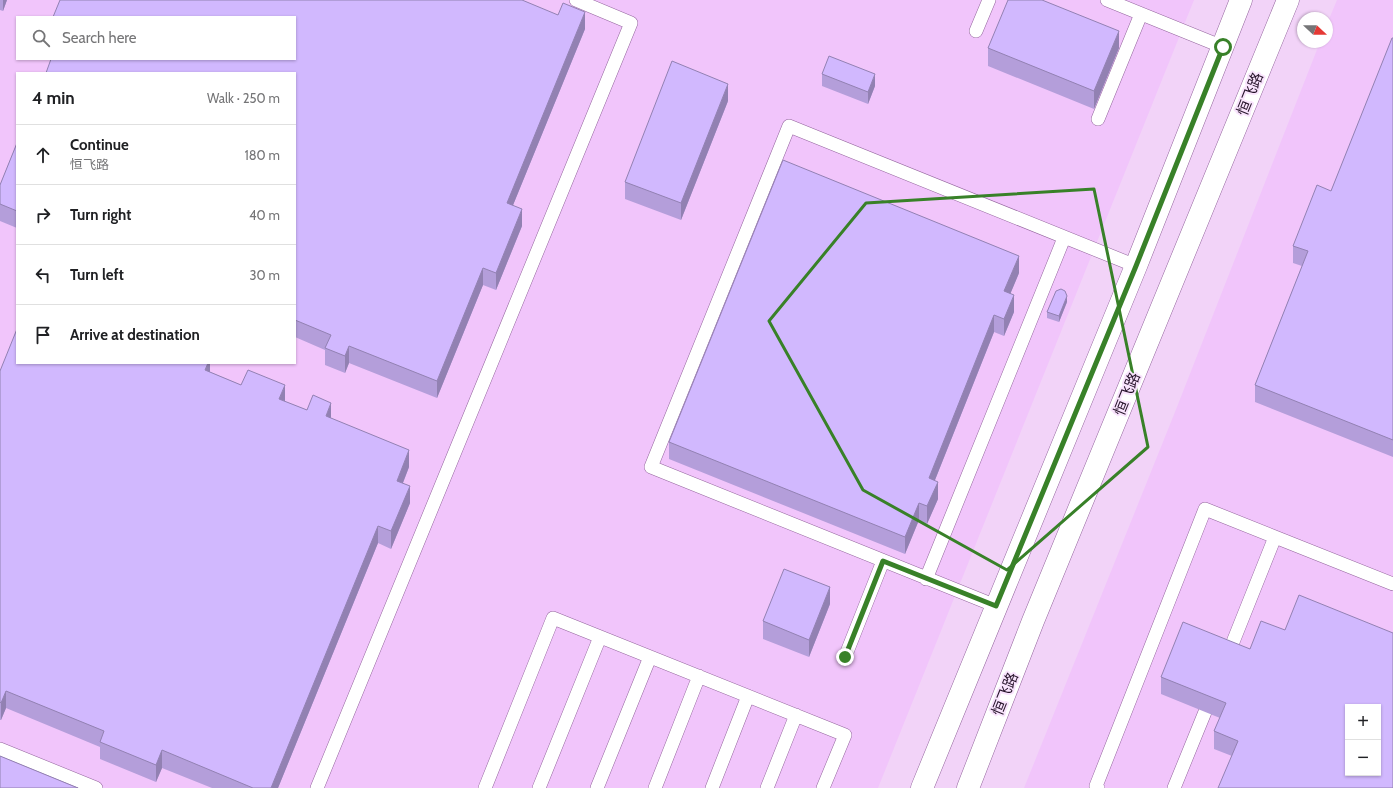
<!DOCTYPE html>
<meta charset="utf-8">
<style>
body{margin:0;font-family:Cabin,"Noto Sans SC",sans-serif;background:#f2f2f2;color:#202124}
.controls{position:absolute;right:12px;bottom:12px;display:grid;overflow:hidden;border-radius:0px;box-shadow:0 1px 3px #0004}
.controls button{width:36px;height:36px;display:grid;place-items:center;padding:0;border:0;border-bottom:1px solid #e0e0e0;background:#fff;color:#202124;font:20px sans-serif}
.compass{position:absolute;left:1297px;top:12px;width:36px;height:36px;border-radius:50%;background:#fff;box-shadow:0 1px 3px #0004;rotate:112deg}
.stop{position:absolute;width:12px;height:12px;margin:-9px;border:3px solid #388128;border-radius:50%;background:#fff}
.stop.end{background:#388128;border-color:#fff;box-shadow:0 1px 4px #0008}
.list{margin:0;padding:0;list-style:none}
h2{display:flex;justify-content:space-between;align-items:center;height:52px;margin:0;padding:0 16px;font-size:17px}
h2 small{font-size:13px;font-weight:400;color:#757577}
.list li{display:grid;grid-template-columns:26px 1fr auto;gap:12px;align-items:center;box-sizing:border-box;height:60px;padding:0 16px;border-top:1px solid #e0e0e0}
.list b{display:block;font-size:15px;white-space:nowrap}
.list p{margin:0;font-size:13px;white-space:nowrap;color:#757577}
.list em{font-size:13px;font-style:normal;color:#757577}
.icon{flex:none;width:22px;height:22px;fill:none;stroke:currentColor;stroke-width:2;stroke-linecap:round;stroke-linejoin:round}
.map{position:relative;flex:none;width:1393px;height:788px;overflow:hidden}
.search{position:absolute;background:#fff;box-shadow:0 1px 3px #0004;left:16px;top:16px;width:280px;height:44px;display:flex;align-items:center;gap:10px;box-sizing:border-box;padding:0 14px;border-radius:0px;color:#757577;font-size:15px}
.panel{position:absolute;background:#fff;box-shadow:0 1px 3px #0004;left:16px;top:72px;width:280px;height:292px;border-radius:0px}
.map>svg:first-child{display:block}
</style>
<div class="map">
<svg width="1393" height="788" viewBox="0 0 1393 788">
<rect width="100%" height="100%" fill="#f2d3f8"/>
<!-- built -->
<path fill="#f1c5fb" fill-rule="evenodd" d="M0 0H1194L878 788H0ZM17 17H295V59H17ZM17 73H295V363H17Z
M1337 0H1393V788H1024L1175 412 1320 42H1327V24ZM1348 707H1378V773H1348Z"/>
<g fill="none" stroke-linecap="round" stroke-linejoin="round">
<defs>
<path id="lane" d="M1107 0 1223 47
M976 31 989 0
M1098 119 1141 14
M926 579 1064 238
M996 606 651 467 789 126 1136 266
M845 657 883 561
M1227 657 1275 537 1393 584
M0 749 96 788
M317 788 631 23 576 0
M485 788 553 618 845 735 823 788
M539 788 600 637
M597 788 650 657
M655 788 699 676
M712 788 748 696
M767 788 796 715
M1098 788 1096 786 1205 509 1275 537
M1174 788 1205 712"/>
<path id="secondary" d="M922 788 1136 266 1241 0
M968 788 1033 621 1288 0"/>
</defs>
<!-- lane casing -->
<use href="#lane" stroke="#94669e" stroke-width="14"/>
<!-- secondary casing -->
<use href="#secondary" stroke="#94669e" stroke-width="23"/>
<!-- lane -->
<use href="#lane" stroke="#fff" stroke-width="13"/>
<!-- secondary -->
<use href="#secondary" stroke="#fff" stroke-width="22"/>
</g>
<!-- wall -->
<path fill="#b49eda" d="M0 0H7L3 11 0 10Z
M585 29 513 205 522 226 496 290 483 285 437 398 349 363 345 373 325 365V350L295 337V73Z
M1393 38V457L1255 402V385L1302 266 1293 263V246L1331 191Z
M988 48H1119L1094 109 988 66Z
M822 74 875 86 868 104 822 86Z
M728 101 681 220 625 199V182Z
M17 143V228L0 221V185Z
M1019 273 1010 294 1014 312 1004 336 994 332 935 480 938 499 927 524 919 520 905 554 669 459V442Z
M1067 302 1059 322 1047 318V312Z
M17 363H210V372L241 385 307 410 331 418 409 467 403 483 410 503 391 549 378 543 278 788H212L162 768 156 782 100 759V747L6 708 1 720H0V371Z
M830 604 809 657 763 639V621Z
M1285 630 1393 633 1232 756 1214 749V731L1220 718 1161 694V677L1250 649Z"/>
<!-- shaded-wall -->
<path fill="#9281b2" d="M3 0H7L3 11Z
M585 12V29L507 220V203Z
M1119 31V48L1094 109V91Z
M875 74V86L868 104V92Z
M728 84V101L681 220V203Z
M522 209V226L496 290V273Z
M1019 256V273L1004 309V291Z
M483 268V285L437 398V381Z
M1014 295V312L1004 336V319Z
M1067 296V302L1059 322V316Z
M994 315V332L929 495V478Z
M349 346V363L345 373V356Z
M208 363H210V373L205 370Z
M285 385V402L279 399Z
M331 403V420L326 416Z
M409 450V467L397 498V481Z
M938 482V499L927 524V506Z
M410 486V503L391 549V531Z
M919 503V520L905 554V537Z
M378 526V543L278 788H271Z
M830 587V604L809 657V640Z
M6 691V708L1 720V703Z
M162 750V768L156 782V765Z"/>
<!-- building -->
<path fill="#d1b8fe" stroke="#9281b2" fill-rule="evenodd" d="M60 0H522L558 15 563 3 585 12 507 203 522 209 496 273 483 268 437 381 349 346 345 356 325 348 331 335 295 320V73H46L51 59H295V17H53Z
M1008 0H1042L1119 31 1094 91 988 48Z
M1392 38H1393V440L1255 385 1308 251 1293 246 1317 185 1331 191Z
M829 56 875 74 868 92 822 74Z
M672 61 728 84 681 203 625 182Z
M17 143V211L0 204V185Z
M783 160 1019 256 1004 291 1014 295 1004 319 994 315 929 478 938 482 927 506 919 503 905 537 669 442Z
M1061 289 1065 291 1067 296 1059 316 1047 312 1056 291Z
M17 329V363H208L205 370 241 385 248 370 285 385 279 399 307 410 313 395 331 403 326 416 409 450 397 481 410 486 391 531 378 526 271 788H253L162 750 156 765 100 742 104 731 6 691 1 703 0 702V371Z
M784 569 830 587 809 640 763 621Z
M1299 595 1393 633V788H1218L1238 741 1214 731 1226 703 1161 677 1183 622 1250 649 1261 621 1285 630ZM1348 707H1378V773H1348Z
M0 756 78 788H0Z"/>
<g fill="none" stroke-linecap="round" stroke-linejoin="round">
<!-- route -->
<path stroke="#388128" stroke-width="5" d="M845 657 883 561 996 606 1136 266 1223 47"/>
</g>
<!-- marked area -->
<path fill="none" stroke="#388128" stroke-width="3" stroke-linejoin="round" d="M1094 189 1148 447 1007 570 863 490 769 321 866 203Z"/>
<g text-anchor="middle" stroke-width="4" stroke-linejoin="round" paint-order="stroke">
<!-- street labels -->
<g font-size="15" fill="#26132a" stroke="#f9e4fd">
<text transform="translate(1250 94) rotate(-68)" y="5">恒飞路</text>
<text transform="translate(1127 394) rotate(-68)" y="5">恒飞路</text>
<text transform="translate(1005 694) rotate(-68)" y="5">恒飞路</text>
</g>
</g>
</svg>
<div class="controls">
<button>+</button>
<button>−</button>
</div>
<svg class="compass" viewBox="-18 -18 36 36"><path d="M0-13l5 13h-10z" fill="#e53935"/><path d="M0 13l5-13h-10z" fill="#757577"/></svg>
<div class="stop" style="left:1223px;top:47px"></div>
<div class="stop end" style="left:845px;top:657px"></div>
<div class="search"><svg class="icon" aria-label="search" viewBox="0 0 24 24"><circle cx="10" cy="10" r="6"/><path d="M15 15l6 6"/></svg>Search here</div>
<section class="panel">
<h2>4 min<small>Walk · 250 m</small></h2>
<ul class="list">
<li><svg class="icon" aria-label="ahead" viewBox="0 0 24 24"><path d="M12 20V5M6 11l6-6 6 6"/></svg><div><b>Continue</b><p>恒飞路</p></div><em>180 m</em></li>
<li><svg class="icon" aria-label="right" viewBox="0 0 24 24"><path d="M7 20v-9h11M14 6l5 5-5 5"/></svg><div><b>Turn right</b></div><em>40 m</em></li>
<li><svg class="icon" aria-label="left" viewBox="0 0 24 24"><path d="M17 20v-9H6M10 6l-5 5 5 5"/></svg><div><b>Turn left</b></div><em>30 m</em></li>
<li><svg class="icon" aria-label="arrive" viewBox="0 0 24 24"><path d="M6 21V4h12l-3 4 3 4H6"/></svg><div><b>Arrive at destination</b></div></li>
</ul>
</section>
</div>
